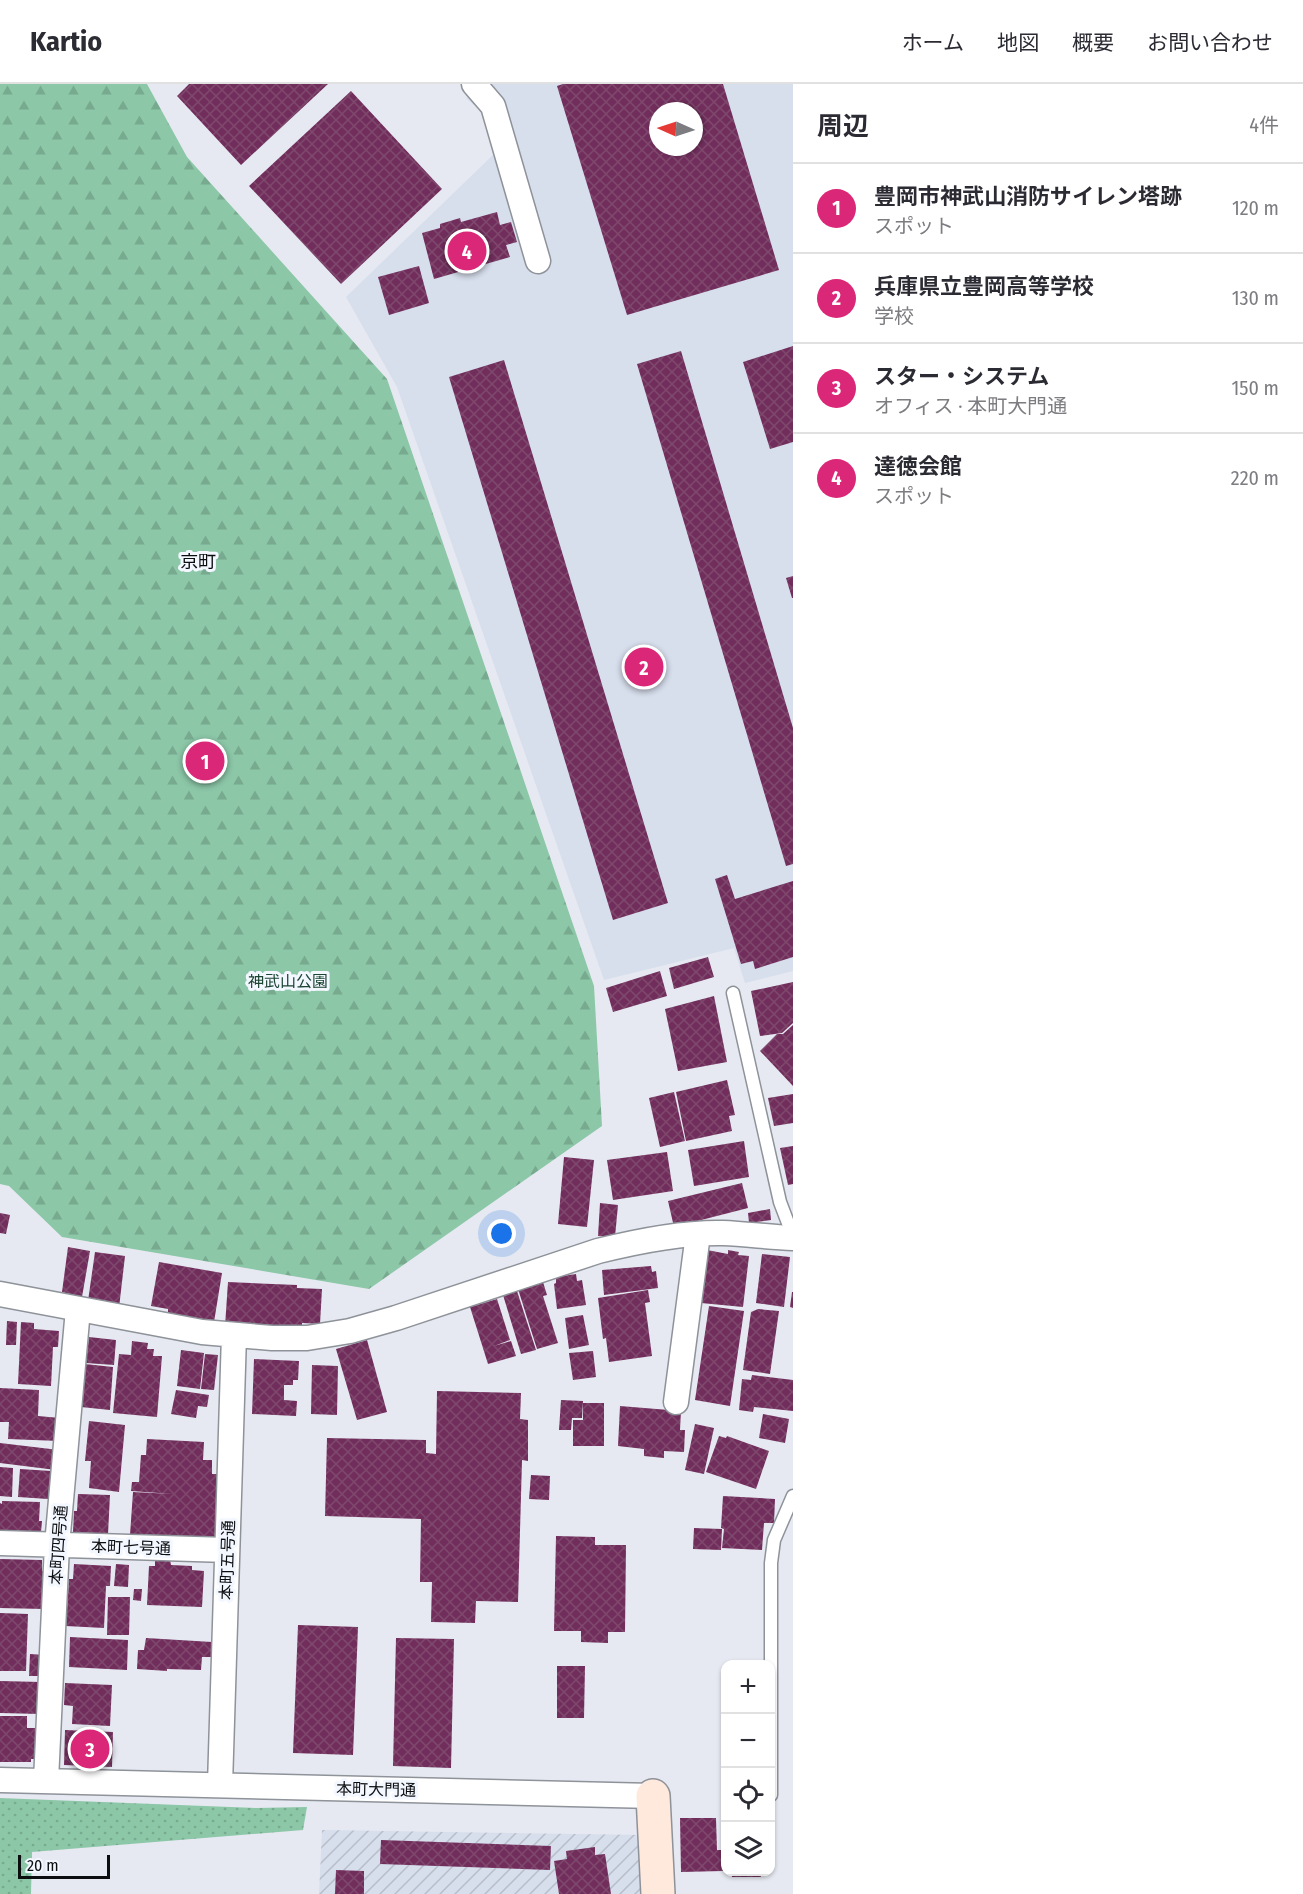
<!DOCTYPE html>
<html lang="ja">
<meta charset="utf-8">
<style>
body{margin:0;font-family:"Fira Sans Condensed","Noto Sans JP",sans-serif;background:#f2f2f3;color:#2b2b33}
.controls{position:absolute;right:18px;bottom:18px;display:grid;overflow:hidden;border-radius:12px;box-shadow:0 2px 4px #0004}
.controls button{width:54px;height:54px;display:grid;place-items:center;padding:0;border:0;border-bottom:2px solid #e1e1e2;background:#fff;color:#2b2b33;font:30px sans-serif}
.compass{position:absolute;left:649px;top:18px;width:54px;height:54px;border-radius:50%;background:#fff;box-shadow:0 2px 4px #0004;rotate:273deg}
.scale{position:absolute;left:18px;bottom:15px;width:92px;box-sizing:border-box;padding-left:6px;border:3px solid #0b0d0f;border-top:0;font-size:16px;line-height:21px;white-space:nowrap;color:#0b0d0f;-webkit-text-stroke:4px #f3f7ff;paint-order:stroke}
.you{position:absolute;left:502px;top:1150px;width:21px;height:21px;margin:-15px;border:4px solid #fff;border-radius:50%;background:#1a73e8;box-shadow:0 0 0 9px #1a73e833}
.badge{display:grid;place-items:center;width:39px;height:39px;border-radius:50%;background:#db2777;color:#fff;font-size:20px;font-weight:700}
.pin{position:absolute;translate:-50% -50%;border:3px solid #fff;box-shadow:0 2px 6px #0006}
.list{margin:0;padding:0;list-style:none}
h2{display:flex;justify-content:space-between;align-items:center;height:78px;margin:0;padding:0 24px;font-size:26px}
h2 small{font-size:20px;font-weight:400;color:#7c7c81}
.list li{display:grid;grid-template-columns:39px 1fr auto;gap:18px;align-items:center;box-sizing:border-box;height:90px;padding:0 24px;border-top:2px solid #e1e1e2}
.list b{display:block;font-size:22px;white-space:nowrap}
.list p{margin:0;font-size:20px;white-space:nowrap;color:#7c7c81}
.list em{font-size:20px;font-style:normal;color:#7c7c81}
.icon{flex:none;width:33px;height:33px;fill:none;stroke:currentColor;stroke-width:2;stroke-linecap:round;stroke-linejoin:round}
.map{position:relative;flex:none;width:793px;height:1810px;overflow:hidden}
header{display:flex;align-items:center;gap:36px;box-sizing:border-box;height:84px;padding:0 30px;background:#fff;border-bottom:2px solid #e1e1e2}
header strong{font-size:28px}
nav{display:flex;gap:33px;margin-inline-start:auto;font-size:21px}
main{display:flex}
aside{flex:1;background:#fff}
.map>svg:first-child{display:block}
</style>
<header>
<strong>Kartio</strong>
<nav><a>ホーム</a><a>地図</a><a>概要</a><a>お問い合わせ</a></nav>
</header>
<main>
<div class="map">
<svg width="793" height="1810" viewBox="0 0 793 1810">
<defs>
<pattern id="industrial-furrows" width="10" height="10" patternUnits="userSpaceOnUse" patternTransform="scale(1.5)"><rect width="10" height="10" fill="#d7deec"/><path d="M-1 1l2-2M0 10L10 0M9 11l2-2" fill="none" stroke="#b7bdc9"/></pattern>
<pattern id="green-dots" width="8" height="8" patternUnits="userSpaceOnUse" patternTransform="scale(1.5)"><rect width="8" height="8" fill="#8cc7a8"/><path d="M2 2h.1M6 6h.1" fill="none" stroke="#77aa8f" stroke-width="1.8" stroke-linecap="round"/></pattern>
<pattern id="forest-firs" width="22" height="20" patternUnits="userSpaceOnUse" patternTransform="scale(1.5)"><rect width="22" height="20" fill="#8cc7a8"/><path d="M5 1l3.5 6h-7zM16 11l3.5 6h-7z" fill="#77aa8f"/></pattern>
<pattern id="building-cross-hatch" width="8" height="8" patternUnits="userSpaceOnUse" patternTransform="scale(1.5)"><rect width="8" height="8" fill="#712e5c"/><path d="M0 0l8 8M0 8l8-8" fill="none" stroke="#7f496e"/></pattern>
</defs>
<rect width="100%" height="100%" fill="#e6e9f1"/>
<!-- built -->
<path fill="#d7deec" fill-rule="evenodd" d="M485 0H793V887L745 899 734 864 604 896 397 303 346 213 495 69 485 31 466 14ZM658 27H694V63H658Z"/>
<!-- industrial -->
<path fill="url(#industrial-furrows)" d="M322 1746 643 1751 645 1810H319Z"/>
<!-- green -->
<path fill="url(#green-dots)" d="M0 1714 256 1724 307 1723 303 1746 32 1768 31 1810H0Z"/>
<!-- forest -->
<path fill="url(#forest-firs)" d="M0 0H147L187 73 387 295 594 902 602 1042 369 1205 62 1153 9 1102 0 1100Z"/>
<!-- building -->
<path fill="url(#building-cross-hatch)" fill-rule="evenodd" d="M189 0H328L241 81 177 12Z
M563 0H723L779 186 627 231 557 2ZM658 27H694V63H658Z
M351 7 442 105 341 200 249 102Z
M497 128 500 141 511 138 517 158 506 161 510 173 434 195 422 149 440 144V140L460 134 461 138Z
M419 182 429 219 389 231 378 193Z
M793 262V358L770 365 743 278Z
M681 267 793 644V780L786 782 637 280Z
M504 276 668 819 613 836 449 293Z
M793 492V514H792L786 494Z
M727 791 735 815 793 797V873L755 885 753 877 741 880 715 795Z
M708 873 714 893 674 905 669 884Z
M660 887 667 912 613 928 606 904Z
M793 898V939L782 949 760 952 751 907Z
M714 912 727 978 678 987 665 925Z
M793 941V1002L760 967 777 950H783Z
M727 996 735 1031 729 1032 732 1047 686 1057 676 1008Z
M674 1008 685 1057 660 1063 649 1014Z
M793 1010V1039L774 1042 768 1014Z
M744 1057 749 1093 694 1102 688 1066Z
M793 1062V1100L788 1101 780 1064Z
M667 1068 673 1107 613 1116 607 1076Z
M564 1073 594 1076 587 1143 558 1140Z
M742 1099 748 1124 674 1143 668 1117Z
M600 1119 618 1121 615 1153 598 1152Z
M770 1125 771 1136 749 1139 748 1129Z
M0 1129 10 1131 6 1150 0 1149Z
M68 1163 90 1167 82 1213 62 1208Z
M707 1166 728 1170V1166L739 1168 738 1171 749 1172 743 1223 701 1219Z
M95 1168 125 1172 119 1224 88 1217Z
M762 1170 790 1173 784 1223 756 1219Z
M159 1178 222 1189 214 1238 168 1230V1225L151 1222Z
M651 1182 652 1188 656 1187 658 1204 604 1211 602 1186Z
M576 1190 577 1197 582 1196 586 1221 557 1225 554 1200 556 1199V1193Z
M228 1198 297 1201V1204L322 1205 320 1240 302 1239V1242H225Z
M543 1198 547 1211 543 1212 558 1259 537 1265 518 1205Z
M648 1206 650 1218 645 1219 652 1272 609 1278 606 1254 603 1255 598 1214Z
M517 1207 536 1266 521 1270 503 1211Z
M792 1208H793V1224L790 1223Z
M497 1215 510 1256 494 1262 511 1257 516 1272 488 1280 470 1223Z
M709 1222 744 1227 730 1322 695 1316Z
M758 1225 779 1227 770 1290 743 1286 751 1228Z
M583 1231 589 1261 569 1265 565 1234Z
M7 1237 17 1238 16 1261H6Z
M21 1238 34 1239V1245L59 1247 58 1263H53L51 1302 18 1300Z
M89 1253 116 1256 114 1281 86 1279Z
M367 1256 387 1328 357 1336 336 1265Z
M132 1257 148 1259 147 1265H154L153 1272H162L157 1333 113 1329 119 1270 131 1271Z
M181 1266 204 1269 200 1305 177 1302Z
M593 1267 596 1293 573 1296 569 1269Z
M205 1270 218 1271 214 1306 201 1305Z
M254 1275 299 1277 298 1296H293V1301H284V1316L297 1317 296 1332 252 1330Z
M85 1280 113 1283 110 1326 81 1323Z
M312 1281 338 1282 337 1331 311 1330Z
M752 1291 793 1296V1327L754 1323 753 1328 739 1326 742 1295 751 1296Z
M0 1304 39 1306 38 1332 60 1334 59 1357 8 1355 9 1338H0Z
M176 1306 209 1311 207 1323 198 1322 196 1334 171 1330Z
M437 1307 521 1309 520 1335 528 1336V1377L522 1376 518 1518 476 1517 475 1539 431 1538 432 1498H420L421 1435 325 1432 327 1354 426 1356V1369L436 1370Z
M561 1316 583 1317 582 1334H572L571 1346H559Z
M583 1319H604V1362H573V1336H583Z
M620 1322 681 1327 680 1346H685L684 1368 664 1367V1374L644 1372V1365L618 1362Z
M763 1330 789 1335 785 1359 759 1354Z
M89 1337 125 1341 119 1408 89 1404 91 1377H85Z
M695 1340 714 1344 704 1390 685 1386Z
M719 1352 726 1354 727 1352 769 1367 756 1405 706 1388Z
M147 1355 204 1358 203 1376H212V1390H217L215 1455 130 1451 133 1408 173 1410 131 1407 132 1398H139L141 1371H146Z
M0 1359 59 1366 56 1386 0 1379Z
M0 1383 13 1384 12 1413 0 1412Z
M20 1385 51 1387 48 1415 18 1413Z
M531 1391 550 1392 549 1416 529 1415Z
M78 1410 110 1411 108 1450 73 1448 74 1427H77Z
M723 1412 775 1415 774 1439H764L762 1466 722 1464 724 1445 721 1444Z
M2 1417 40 1418 39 1437H42L41 1448 0 1446V1419L2 1420Z
M694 1444 722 1445 721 1466 693 1465Z
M556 1452 595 1453V1461H626L625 1548H608V1559L581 1558V1547H554Z
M0 1475 42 1476V1487H45L44 1525 0 1524Z
M155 1475H170L171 1481 192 1482V1486L204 1487 202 1523 147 1521 149 1482H155Z
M74 1480 111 1482 110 1502H106L104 1544 66 1542 69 1495H73Z
M116 1480 129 1481 128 1503 114 1502Z
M134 1505H142L141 1517 133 1516Z
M108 1513H130L129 1551H107Z
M0 1529 28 1530 26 1587H0Z
M298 1541 358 1543 353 1671 293 1669Z
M70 1553 128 1556 127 1586 69 1583Z
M146 1554 212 1558 211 1573H202L201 1586 167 1585V1587L137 1585 138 1566H144Z
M396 1554 454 1555 451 1684 393 1682Z
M30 1570 46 1571 45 1592H29Z
M557 1582H585L584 1634H557Z
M0 1597 41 1598 40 1630 0 1629Z
M65 1599 112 1601 110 1642 72 1640 73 1622 64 1621Z
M0 1632H27V1644H41V1675H31V1678H0Z
M65 1646 113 1648 112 1683 64 1681Z
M680 1734H716L717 1766H723V1787L681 1788Z
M381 1756 551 1762 550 1786 380 1780Z
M595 1763V1771L605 1770 611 1810H559L554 1777 567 1775 566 1767Z
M336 1786 364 1787V1810H335Z
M732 1788H760L761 1793H732Z"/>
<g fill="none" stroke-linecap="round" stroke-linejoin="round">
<defs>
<path id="lane" d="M733 909 780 1118 793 1152
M771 1711V1479L774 1456 793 1412"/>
<path id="street" d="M474 0 493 22 538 177
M0 1210 202 1248 272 1254H307L350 1247 396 1234 598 1167C638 1157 682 1148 723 1149 746 1150 770 1153 793 1154
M676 1318 698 1150
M0 1459 227 1466
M0 1696 653 1712
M46 1697 57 1461 78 1225
M220 1701 234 1251"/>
<path id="secondary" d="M653 1712 658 1810"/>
</defs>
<!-- lane casing -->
<use href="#lane" stroke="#8e9299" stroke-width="15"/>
<!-- street casing -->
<use href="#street" stroke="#8e9299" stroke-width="27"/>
<!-- secondary casing -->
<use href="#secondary" stroke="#8e9299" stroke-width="36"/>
<!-- lane -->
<use href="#lane" stroke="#fff" stroke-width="12"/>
<!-- street -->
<use href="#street" stroke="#fff" stroke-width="24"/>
<!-- secondary -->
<use href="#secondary" stroke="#ffe8dc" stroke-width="33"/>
</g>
<g text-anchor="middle" stroke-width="6" stroke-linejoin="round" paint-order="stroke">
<!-- park labels -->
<g font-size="16" fill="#1b4431" stroke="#f3f7ff">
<text x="288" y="903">神武山公園</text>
</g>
<!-- street labels -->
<g font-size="16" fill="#0b0d0f" stroke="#f3f7ff">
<text transform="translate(58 1461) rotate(-86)" y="6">本町四号通</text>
<text transform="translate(131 1463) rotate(2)" y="6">本町七号通</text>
<text transform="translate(227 1476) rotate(-88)" y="6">本町五号通</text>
<text transform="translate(376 1705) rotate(1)" y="6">本町大門通</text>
</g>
<!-- neighbourhood labels -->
<g font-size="18" fill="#0b0d0f" stroke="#f3f7ff">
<text x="198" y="484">京町</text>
</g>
</g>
</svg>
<div class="controls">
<button>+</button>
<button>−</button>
<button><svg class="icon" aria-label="locate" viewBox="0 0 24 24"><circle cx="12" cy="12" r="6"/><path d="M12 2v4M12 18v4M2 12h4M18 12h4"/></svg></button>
<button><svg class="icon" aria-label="layers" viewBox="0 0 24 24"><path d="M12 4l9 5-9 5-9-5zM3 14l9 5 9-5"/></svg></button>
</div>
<svg class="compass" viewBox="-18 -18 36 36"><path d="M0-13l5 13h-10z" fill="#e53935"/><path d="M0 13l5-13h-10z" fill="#7c7c81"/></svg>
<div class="scale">20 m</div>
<div class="you"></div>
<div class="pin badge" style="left:205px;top:677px">1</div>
<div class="pin badge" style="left:644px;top:583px">2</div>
<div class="pin badge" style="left:90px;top:1665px">3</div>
<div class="pin badge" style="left:467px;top:167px">4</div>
</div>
<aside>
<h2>周辺<small>4件</small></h2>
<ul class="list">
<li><span class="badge">1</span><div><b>豊岡市神武山消防サイレン塔跡</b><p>スポット</p></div><em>120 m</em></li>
<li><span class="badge">2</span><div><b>兵庫県立豊岡高等学校</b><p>学校</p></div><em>130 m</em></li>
<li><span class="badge">3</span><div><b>スター・システム</b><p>オフィス · 本町大門通</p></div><em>150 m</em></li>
<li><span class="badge">4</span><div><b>達徳会館</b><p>スポット</p></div><em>220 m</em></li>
</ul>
</aside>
</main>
